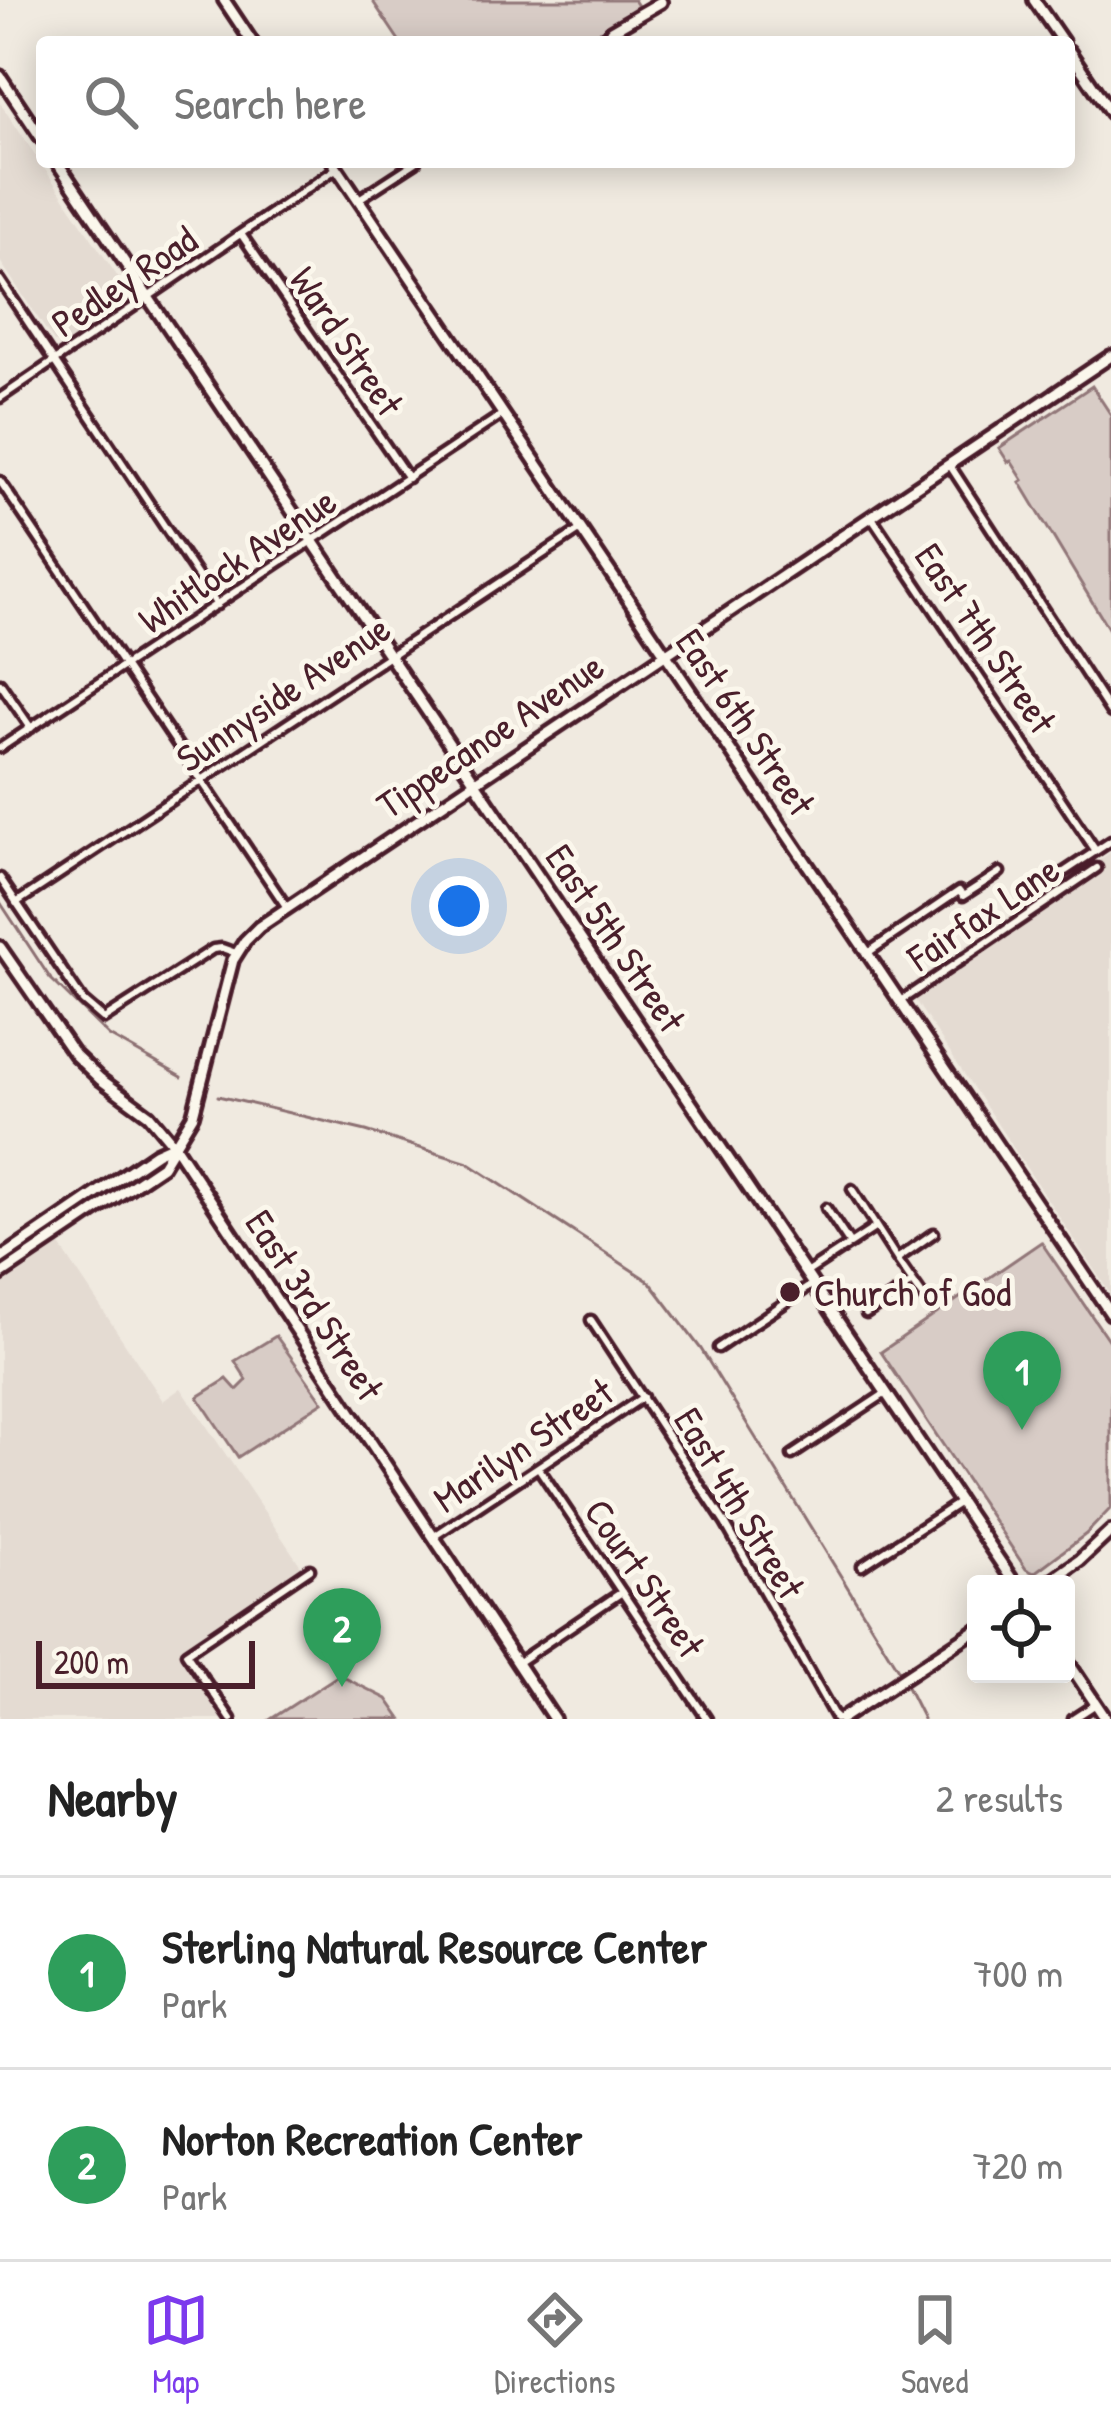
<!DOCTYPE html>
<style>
body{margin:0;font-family:"Patrick Hand",sans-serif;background:#f2f2f2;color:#222}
.controls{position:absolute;right:36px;bottom:36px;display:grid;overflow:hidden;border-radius:12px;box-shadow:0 6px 30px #0003}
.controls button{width:108px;height:108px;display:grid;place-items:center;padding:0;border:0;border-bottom:3px solid #e0e0e0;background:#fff;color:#222;font:60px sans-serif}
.scale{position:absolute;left:36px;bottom:30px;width:219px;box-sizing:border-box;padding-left:12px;border:6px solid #4a1f2b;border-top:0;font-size:33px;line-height:42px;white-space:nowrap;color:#4a1f2b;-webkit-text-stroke:9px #fbf7ec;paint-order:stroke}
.you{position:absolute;left:459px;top:906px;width:42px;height:42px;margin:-30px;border:9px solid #fff;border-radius:50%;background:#1a73e8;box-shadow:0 0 0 18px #1a73e833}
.badge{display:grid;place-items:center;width:78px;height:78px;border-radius:50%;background:#7c3aed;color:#fff;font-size:39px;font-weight:700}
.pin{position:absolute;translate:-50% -99px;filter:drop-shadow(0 3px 6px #0008)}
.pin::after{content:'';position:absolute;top:63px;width:42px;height:36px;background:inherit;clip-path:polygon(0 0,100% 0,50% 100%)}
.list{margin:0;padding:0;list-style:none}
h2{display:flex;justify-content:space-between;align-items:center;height:156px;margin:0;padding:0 48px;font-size:51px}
h2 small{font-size:39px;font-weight:400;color:#767676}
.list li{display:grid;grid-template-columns:78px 1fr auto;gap:36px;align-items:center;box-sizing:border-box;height:192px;padding:0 48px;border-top:3px solid #e0e0e0}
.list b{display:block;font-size:45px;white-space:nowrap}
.list p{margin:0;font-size:39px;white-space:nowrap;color:#767676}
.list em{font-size:39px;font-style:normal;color:#767676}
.icon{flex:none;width:66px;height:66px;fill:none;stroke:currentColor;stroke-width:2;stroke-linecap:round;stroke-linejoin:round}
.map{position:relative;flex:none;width:1111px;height:1719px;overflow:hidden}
.search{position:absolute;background:#fff;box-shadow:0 6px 30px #0003;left:36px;right:36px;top:36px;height:132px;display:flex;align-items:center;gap:30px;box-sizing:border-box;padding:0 42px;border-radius:12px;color:#767676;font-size:45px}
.sheet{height:540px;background:#fff}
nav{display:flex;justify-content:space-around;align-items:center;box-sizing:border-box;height:168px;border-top:3px solid #e0e0e0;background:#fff;font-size:33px;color:#767676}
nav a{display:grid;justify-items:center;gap:6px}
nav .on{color:#7c3aed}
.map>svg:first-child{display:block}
</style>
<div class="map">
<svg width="1111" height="1719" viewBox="0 0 1111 1719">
<rect width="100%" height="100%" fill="#f0eae0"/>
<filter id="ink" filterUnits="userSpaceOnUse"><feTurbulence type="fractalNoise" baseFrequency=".00833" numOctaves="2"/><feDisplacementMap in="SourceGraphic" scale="24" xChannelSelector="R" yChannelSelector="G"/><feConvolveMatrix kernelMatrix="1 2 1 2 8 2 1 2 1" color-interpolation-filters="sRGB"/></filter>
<g filter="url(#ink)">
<!-- built -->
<path fill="#e4dbd2" d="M0 103 128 292 126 302 64 345 54 342 0 261Z
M1111 852V1295L907 988Z
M57 1241 163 1401 181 1388 301 1566 179 1650 225 1719H0V1280Z"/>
<!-- green -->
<path fill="#d8ccc6" stroke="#917678" stroke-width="3" d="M372 0H634L638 6 585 42H400Z
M1092 386 1111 415V633L1020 482 1023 480 1011 461 1008 462 999 448Z
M1041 1242 1111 1344V1508L1086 1534 1034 1573 1026 1569 881 1352Z
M276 1336 323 1402 238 1457 198 1397 227 1379 237 1390 247 1380 235 1361Z
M339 1675 387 1699 401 1719H271Z"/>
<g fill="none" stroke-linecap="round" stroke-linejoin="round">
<!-- stream -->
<path stroke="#8c6f72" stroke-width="3" d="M0 902 50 978 109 1036 182 1077
M218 1096 366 1131 468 1163 650 1282 701 1349 901 1674
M905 1683 923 1719"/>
<defs>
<path id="street" d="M595 42 611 31
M359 199 416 162
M241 234 408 478
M0 280 217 605
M0 398 337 168
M949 464 1111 713
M0 481 286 906
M871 516 1096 851
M0 683 31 728
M0 748 503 414
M0 878 83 1001 104 1019 213 949 222 948 236 953
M1055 878 1111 841
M16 903 581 529
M866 954 959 891 963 896 1000 872
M899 1002 1097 868
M852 1189 897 1259
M826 1208 850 1244
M806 1273 876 1227
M927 1302 897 1259 934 1233
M866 1314 913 1282
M591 1320 725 1523 836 1719
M718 1348 813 1284
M792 1455 886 1393
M538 1467 707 1719
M433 1537 643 1397
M862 1566 960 1502
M517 1663 622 1592
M231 1719 186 1653 310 1569
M1073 1719 1096 1704"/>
<path id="secondary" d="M224 0 252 42
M1034 0 1063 42
M611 31 661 2
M1069 51 1111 113
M0 76 42 139
M57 162 1015 1584
M333 162 1111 1314
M0 947 74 1054 100 1079 149 1115 174 1145 554 1719
M0 1259 156 1153 174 1145
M0 1275 162 1166 193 1115 233 960 245 941 259 927 1111 356
M1046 1584 1080 1560 1111 1531
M1066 1659 1106 1719
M841 1719 976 1630"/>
</defs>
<!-- street casing -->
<use href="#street" stroke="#4a1f2b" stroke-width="15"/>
<!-- secondary casing -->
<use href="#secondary" stroke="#4a1f2b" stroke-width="18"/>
<!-- street -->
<use href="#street" stroke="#fbf7ec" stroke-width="6"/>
<!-- secondary -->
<use href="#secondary" stroke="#fbf7ec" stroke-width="9"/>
</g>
</g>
<!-- markers -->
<circle fill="#4a1f2b" stroke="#fbf7ec" stroke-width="4.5" cx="790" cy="1292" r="12"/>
<g text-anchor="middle" stroke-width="10" stroke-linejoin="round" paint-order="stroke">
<!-- street labels -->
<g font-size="39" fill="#4a1f2b" stroke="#fbf7ec">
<text transform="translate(124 281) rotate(-34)" y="14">Pedley Road</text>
<text transform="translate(347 341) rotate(56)" y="14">Ward Street</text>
<text transform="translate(237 560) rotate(-34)" y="14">Whitlock Avenue</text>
<text transform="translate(986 638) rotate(56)" y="14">East 7th Street</text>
<text transform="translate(283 693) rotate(-34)" y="14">Sunnyside Avenue</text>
<text transform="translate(746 722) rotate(56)" y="14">East 6th Street</text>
<text transform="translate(490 735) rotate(-34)" y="14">Tippecanoe Avenue</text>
<text transform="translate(983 913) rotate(-34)" y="14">Fairfax Lane</text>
<text transform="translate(616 938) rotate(56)" y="14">East 5th Street</text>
<text transform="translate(315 1305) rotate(57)" y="14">East 3rd Street</text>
<text transform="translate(523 1445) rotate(-34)" y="14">Marilyn Street</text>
<text transform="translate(740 1503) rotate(59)" y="14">East 4th Street</text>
<text transform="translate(645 1578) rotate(56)" y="14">Court Street</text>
</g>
<!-- poi labels -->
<g font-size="39" fill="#4a1f2b" stroke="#fbf7ec" text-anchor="start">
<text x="814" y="1306">Church of God</text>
</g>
</g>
</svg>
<div class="controls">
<button><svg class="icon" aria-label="locate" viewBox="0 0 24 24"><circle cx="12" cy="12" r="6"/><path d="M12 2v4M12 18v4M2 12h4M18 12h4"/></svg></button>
</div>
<div class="scale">200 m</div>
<div class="you"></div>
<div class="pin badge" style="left:1022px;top:1430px;background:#2e9e5b">1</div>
<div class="pin badge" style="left:342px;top:1687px;background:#2e9e5b">2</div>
<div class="search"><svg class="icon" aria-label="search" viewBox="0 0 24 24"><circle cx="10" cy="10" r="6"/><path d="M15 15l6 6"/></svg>Search here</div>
</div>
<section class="sheet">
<h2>Nearby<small>2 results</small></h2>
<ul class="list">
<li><span class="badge" style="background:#2e9e5b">1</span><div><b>Sterling Natural Resource Center</b><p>Park</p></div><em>700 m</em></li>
<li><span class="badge" style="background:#2e9e5b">2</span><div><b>Norton Recreation Center</b><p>Park</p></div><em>720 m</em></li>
</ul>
</section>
<nav>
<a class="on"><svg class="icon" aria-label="map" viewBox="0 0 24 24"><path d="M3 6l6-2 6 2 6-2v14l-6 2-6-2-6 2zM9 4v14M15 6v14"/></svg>Map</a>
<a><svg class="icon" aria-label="directions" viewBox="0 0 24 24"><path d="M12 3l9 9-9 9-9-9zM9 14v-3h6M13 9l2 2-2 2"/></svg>Directions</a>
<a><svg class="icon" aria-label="saved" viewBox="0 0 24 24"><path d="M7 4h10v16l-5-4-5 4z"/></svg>Saved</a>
</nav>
